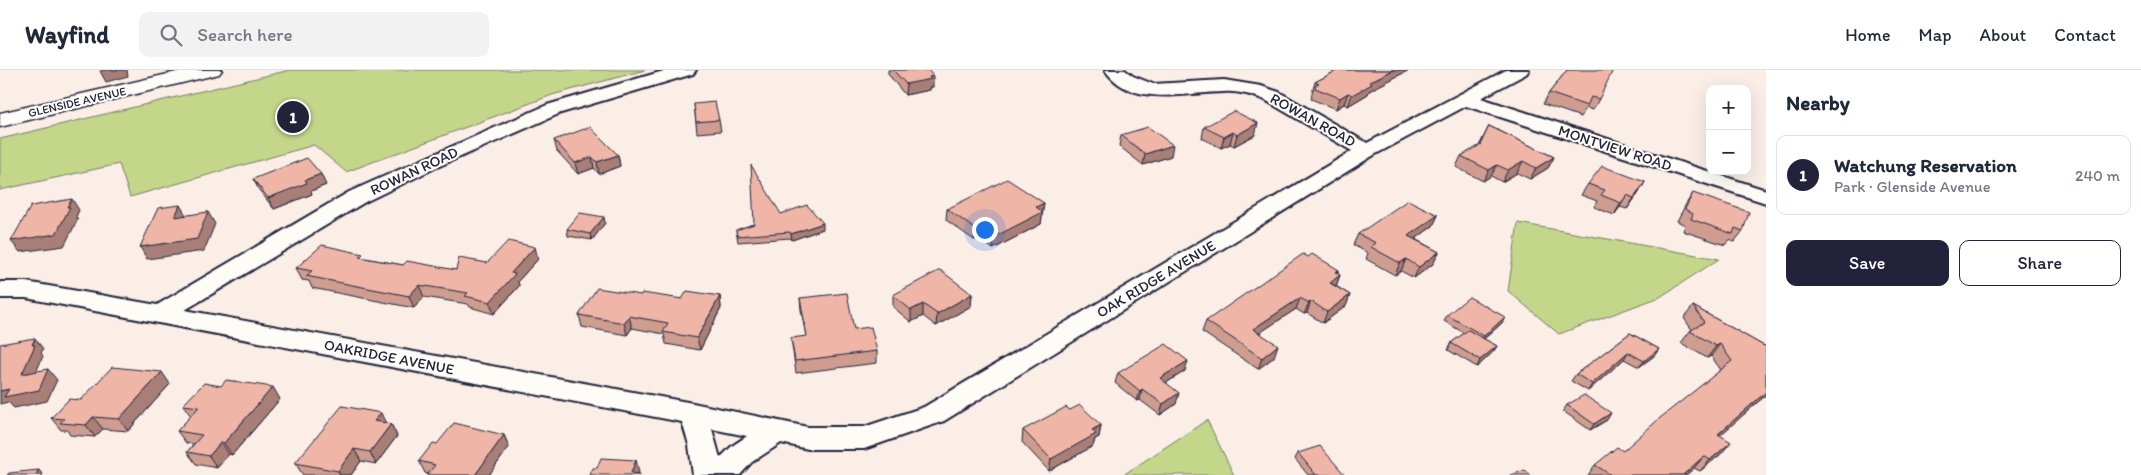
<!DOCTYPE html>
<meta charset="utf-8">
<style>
body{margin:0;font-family:Itim,sans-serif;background:#f2f2f3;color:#1f2937}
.controls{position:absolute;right:15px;top:15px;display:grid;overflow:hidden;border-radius:10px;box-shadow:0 5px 20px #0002}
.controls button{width:45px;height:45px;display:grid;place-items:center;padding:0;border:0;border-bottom:1px solid #e0e1e3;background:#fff;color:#1f2937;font:25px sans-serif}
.you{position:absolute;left:984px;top:159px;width:18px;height:18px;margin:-12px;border:4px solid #fff;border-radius:50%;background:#1a73e8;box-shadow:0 0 0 8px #1a73e833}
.badge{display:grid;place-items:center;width:32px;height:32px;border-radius:50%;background:#22223b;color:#fff;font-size:16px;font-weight:700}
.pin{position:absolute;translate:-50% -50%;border:2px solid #fff;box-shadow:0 1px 5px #0006}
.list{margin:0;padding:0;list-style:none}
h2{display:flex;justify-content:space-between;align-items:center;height:65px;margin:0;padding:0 20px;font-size:21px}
h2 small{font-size:16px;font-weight:400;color:#747a83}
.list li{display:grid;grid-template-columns:32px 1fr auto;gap:15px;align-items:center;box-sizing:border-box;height:80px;margin:0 10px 10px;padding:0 10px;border:1px solid #e0e1e3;border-radius:10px}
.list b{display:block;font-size:19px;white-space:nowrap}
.list p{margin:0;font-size:16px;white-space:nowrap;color:#747a83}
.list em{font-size:16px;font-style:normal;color:#747a83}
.actions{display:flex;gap:10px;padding:15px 20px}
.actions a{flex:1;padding:11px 0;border:1px solid #22223b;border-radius:10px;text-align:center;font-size:18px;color:#22223b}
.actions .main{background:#22223b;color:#fff}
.icon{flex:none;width:28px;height:28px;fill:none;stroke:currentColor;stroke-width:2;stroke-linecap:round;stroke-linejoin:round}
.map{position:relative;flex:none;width:1766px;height:405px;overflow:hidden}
header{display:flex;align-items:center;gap:30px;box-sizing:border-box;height:70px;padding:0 25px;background:#fff;border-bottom:1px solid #e0e1e3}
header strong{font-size:24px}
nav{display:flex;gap:28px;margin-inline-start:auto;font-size:18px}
.search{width:350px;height:45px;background:#f2f2f3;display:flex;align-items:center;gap:12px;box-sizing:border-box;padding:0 18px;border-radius:10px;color:#747a83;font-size:19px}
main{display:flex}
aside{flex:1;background:#fff}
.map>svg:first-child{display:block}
</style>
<header>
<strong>Wayfind</strong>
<div class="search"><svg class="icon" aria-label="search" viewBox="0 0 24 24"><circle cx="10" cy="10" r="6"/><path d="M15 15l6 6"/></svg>Search here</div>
<nav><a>Home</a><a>Map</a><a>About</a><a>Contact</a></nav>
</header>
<main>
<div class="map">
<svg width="1766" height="405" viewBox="0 0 1766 405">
<rect width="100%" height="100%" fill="#faeee7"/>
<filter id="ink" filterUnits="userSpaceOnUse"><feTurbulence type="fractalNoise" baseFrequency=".02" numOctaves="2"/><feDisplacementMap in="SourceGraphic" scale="10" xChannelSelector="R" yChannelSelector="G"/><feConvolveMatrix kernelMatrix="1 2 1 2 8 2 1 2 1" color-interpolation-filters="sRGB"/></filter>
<g filter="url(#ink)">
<!-- green -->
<path fill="#c4d68a" stroke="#737c62" d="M290 0H645L552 25 346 102 314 75 130 127 119 94 0 120V69Z
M1518 153 1719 189 1660 227 1559 264 1508 221Z
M1207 350 1234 405H1123Z"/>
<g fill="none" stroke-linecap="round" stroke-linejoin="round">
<defs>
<path id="minor" d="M667 0H696L693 4 561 43 435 98 365 132 185 240 693 333 808 357H864L924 337 1352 81 1265 30C1252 25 1238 21 1224 22 1186 22 1132 39 1105 0H1125L1133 6 1153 14 1224 10 1261 16 1279 22 1367 73 1506 0H1529L1526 4 1481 28 1766 120V133L1466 36 1374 85 944 351 864 379H808L781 373 752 392 740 405H693L689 375 682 352 26 228H0V212H26L157 235 349 122 421 90 547 35ZM712 359 747 366 732 376 720 388Z"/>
<path id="major" d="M185 0H222L219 4 0 57V43Z"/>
</defs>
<!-- minor casing -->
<use href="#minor" stroke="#22223b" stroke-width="4"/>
<!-- major casing -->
<use href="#major" stroke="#22223b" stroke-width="3"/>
<!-- minor -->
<use href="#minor" fill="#fdfcf7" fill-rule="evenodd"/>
<!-- major -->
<use href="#major" fill="#fdfcf7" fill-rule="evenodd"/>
</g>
<!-- wall -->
<path fill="#ce9d90" stroke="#22223b" d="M888 0H928L933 17H930V20L905 25 888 4Z
M1338 0H1409L1369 21 1368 24 1348 36 1344 34 1336 39 1311 29 1312 27H1311L1315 12Z
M1567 0 1599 29 1593 40 1586 38 1581 47 1543 34 1549 23Z
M694 34 719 50 721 61 697 63Z
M1489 56 1554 87 1548 98 1530 109 1517 103 1502 112 1491 106 1483 111 1456 97 1461 86 1479 76Z
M1204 57 1255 65 1234 76 1230 74 1221 78 1202 68Z
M1121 65 1171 86 1143 95 1119 76Z
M554 70 618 85 620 96 599 104 594 98 578 104 557 81Z
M253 109 326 115 311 121 312 124 274 139 259 120Z
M1645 112 1638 124 1627 139 1620 137 1614 145 1594 137 1597 131 1581 125 1588 114Z
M1693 123 1743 161 1734 172 1729 170 1725 175 1683 161 1685 155 1677 151 1686 134Z
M1044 133 1041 154 993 179 978 168 974 170 946 150 947 139Z
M781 144 823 159 792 170 790 168 738 172 736 160Z
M1438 145 1433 156 1415 169 1439 182 1433 194 1414 208 1401 201 1395 205 1366 189 1368 183 1353 175 1358 164Z
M605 153 592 170 568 166 567 159Z
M365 188 403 195 456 200 487 193 538 189 518 211 519 216 494 244 470 237 468 234 424 227 414 238 312 218 309 211 302 210 296 198Z
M1339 200 1337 204 1340 205 1336 216 1350 225 1346 236 1323 253 1307 243 1304 244 1296 239 1259 263 1274 287 1258 299 1202 262 1206 251Z
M972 224 971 236 936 256 923 246 911 252 893 237V225Z
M641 225 682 229 720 226 721 238 700 280 666 274 664 264 632 258 627 265 582 257 579 245Z
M800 228 854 259 877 281V293L796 303 791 268 806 267 801 240Z
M1693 236 1764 276 1766 275V325L1720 365 1721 384 1700 401 1694 398 1686 405H1588L1595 395 1623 381 1721 300 1711 286 1707 288 1681 273 1690 261 1692 260 1684 248Z
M1447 245 1505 247 1502 253 1484 269 1497 276 1493 282 1477 297 1448 280 1451 273 1464 263 1444 251Z
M1630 263 1659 279 1654 286 1639 297 1624 289 1588 321 1571 311 1576 304Z
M1185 301 1166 313 1176 334 1160 345 1140 330 1137 331 1115 313 1118 303Z
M170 314 128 361 103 359 95 367 70 365 67 360H61L51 348 81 330Z
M280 329 232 385 229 384 217 398 196 394 187 382 194 374 186 373 177 361 191 346 183 335Z
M1567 335 1607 350 1590 360 1563 341Z
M1070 340 1101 355 1099 367 1095 369 1093 376 1049 401 1022 372 1023 360Z
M386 353 391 354 397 366 376 394 361 391 351 405H303L295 393Z
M504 365 509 377 489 405H427L428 404 425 403 419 391 437 374Z
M1298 383 1345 405H1308L1295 389Z"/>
<!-- shaded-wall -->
<path fill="#a77f76" stroke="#22223b" d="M105 0H127L128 6 106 12 100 1Z
M1393 0H1409L1369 21 1368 24 1348 36 1352 25 1369 12Z
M933 6V17H930V20L905 25 906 14Z
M1348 23 1344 34 1336 39 1340 28Z
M1258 53 1255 65 1234 76 1237 65Z
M1233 62 1230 74 1221 78 1224 67Z
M1173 75 1171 86 1143 95 1145 84Z
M618 85 620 96 599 104 597 92Z
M592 87 594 98 578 104 575 93Z
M1554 87 1548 98 1530 109 1536 98Z
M1523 91 1517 103 1502 112 1508 100Z
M1497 95 1491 106 1483 111 1489 100Z
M321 104 326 115 311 121 312 124 274 139 268 128 305 110Z
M1645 112 1638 124 1627 139 1634 128Z
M1627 125 1620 137 1614 145 1621 133Z
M72 129 79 140 76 147 78 149 64 176 20 182 11 171 67 137Z
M1044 133 1041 154 993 179 994 167 1036 137Z
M180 135 187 147H175Z
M208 142 215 154 204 181 147 189 140 177Z
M1438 145 1433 156 1403 178 1408 166Z
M604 147 605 153 592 170 590 164Z
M823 153V159L792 170 791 164Z
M979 156 978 168 974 170 975 159Z
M535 177 538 189 518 211 519 216 494 244 490 232 511 203Z
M1439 182 1433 194 1414 208 1419 197Z
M1406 189 1401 201 1395 205 1400 193Z
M1339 200 1335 209 1340 205 1336 216 1330 213 1335 202Z
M419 215 424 227 414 238 409 226Z
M972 224 971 236 936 256 937 244Z
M1350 225 1346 236 1323 253 1327 242Z
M720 226 721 238 700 280 697 268Z
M1300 228 1296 239 1249 270 1253 259Z
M1311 231 1307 243 1304 244 1309 233Z
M923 234V246L911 252V240Z
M629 246 632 258 627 265 624 253Z
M1505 247 1502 253 1480 272 1484 266Z
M35 268 43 279 41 283 43 286 31 314 22 304Z
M1720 274 1711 286 1707 288 1716 276Z
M1278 275 1274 287 1258 299 1262 288Z
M1497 276 1493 282 1477 297 1480 290Z
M1659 279 1654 286 1639 297 1644 291Z
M1628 282 1624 289 1588 321 1592 314Z
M1188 291 1185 301 1158 318 1160 308Z
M48 299 57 310 47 331 14 338 8 332 0 334V321L9 319Z
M162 302 170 314 128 361 119 349Z
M273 317 280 329 232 385 224 373Z
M1142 319 1140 330 1137 331 1140 321Z
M1766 322V325L1708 376 1718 364Z
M1179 323 1176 334 1160 345 1163 334Z
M381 343 387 355 374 351Z
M1611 343 1607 350 1590 360 1594 354Z
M93 347 103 359 95 367 86 355Z
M391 354 397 366 376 394 370 382Z
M1101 355 1099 367 1095 369 1093 376 1049 401 1051 389Z
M504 365 509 377 489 405H475Z
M221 372 229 384 217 398 209 386Z
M1731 372 1721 384 1700 401 1710 390Z
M354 379 361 391 351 405H340L338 401Z
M1704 386 1694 398 1686 405H1683Z
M636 390 639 402 638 405 631 403Z
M39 400 43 405H35Z"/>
<!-- building -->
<path fill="#efb6a8" stroke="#22223b" d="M893 0H928L933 6 929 7 931 9 906 14Z
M1338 0H1393L1369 12 1372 14 1352 25 1348 23 1340 28 1315 18 1316 17 1314 16 1319 13 1315 12Z
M1567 0H1613L1599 29 1591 27 1587 36 1549 23Z
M715 32 719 50 696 52 694 34Z
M1234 41 1258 53 1237 65 1233 62 1224 67 1204 57Z
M1489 56 1554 87 1536 98 1523 91 1508 100 1497 95 1489 100 1461 86 1482 74H1480L1483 72 1482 71Z
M590 57 618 85 597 92 592 87 575 93 554 70Z
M1148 57 1173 75 1145 84 1121 65Z
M307 88 321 104 305 110 307 113 268 128 253 109Z
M751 95 781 144 807 135 823 153 791 164 790 162 737 166 736 160 754 154Z
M1602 96 1645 112 1634 128 1627 125 1621 133 1601 125 1605 120 1588 114Z
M1007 109 1044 133 1036 137 1043 142 994 167 979 156 975 159 947 139Z
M1693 123 1749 142 1743 161 1735 158 1733 164 1691 149 1693 144 1685 139Z
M72 129 67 137H70L56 164 11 171 31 136Z
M1408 130 1438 145 1408 166 1439 182 1419 197 1406 189 1400 193 1371 177 1376 173 1358 164Z
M180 135 175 147 208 142 197 169 140 177 158 138Z
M580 143 604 147 590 164 567 159Z
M508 171 535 177 511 203 515 204 490 232 465 226 468 223 419 215 409 226 306 206 312 201 296 198 322 175 363 184 359 187 403 195 407 191 456 200 459 188 487 193Z
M1303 184 1308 187 1312 184 1339 200 1335 202 1340 205 1330 213 1350 225 1327 242 1311 231 1309 233 1300 228 1253 259 1278 275 1262 288 1206 251Z
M940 200 972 224 937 244 923 234 911 240 893 225Z
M597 218 641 225 642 223 682 229 687 221 720 226 697 268 663 262 668 253 629 246 624 253 579 245Z
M847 223 854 259 871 257 877 281 795 291 791 268 807 266 800 228Z
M1469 227 1505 247 1484 266 1447 245Z
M1693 236 1764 276 1766 275V322L1718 364 1731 372 1710 390 1704 386 1683 405H1611L1595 395 1617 377 1623 381 1660 348 1732 291 1720 274 1716 276 1690 261 1704 252Z
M1468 260 1497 276 1480 290 1451 273Z
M1630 263 1659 279 1644 291 1628 282 1592 314 1576 304Z
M35 268 32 275H35L22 304 48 299 39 320 4 327 9 319 0 321V274Z
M1166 274 1188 291 1160 308 1179 323 1163 334 1142 319 1140 321 1118 303Z
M112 297 162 302 119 349 93 347 86 355 60 353 64 349 51 348 69 329 81 330Z
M226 310 273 317 224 373 221 372 209 386 187 382 202 365 177 361 199 337 183 335 204 313 221 316Z
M1584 325 1611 343 1594 354 1567 335Z
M1080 335 1101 355 1092 360 1096 364 1051 389 1023 360 1066 337 1070 340Z
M342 336 381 343 374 351 391 354 370 382 354 379 338 401 295 393Z
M454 353 504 365 475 405H427L435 395 419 391 433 373 437 374Z
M1320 376 1345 405H1316L1298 383Z
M601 388 636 390 631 403 640 404V405H590L593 398H597Z
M39 400 35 405H7L9 403Z
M1525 400 1531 405H1511Z"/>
</g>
<g text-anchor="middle" stroke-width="4" stroke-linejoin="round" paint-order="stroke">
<!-- far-street labels -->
<g font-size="12" fill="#22223b" stroke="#fdfcf7">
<text transform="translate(77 32) rotate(-13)" y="4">GLENSIDE AVENUE</text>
</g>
<!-- street labels -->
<g font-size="15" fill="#22223b" stroke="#fdfcf7">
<text transform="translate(1313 50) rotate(29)" y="5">ROWAN ROAD</text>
<text transform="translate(1615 78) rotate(18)" y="5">MONTVIEW ROAD</text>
<text transform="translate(414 101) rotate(-25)" y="5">ROWAN ROAD</text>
<text transform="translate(1156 209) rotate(-31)" y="5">OAK RIDGE AVENUE</text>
<text transform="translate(389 287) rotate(11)" y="5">OAKRIDGE AVENUE</text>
</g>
</g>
</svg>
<div class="controls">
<button>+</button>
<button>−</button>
</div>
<div class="you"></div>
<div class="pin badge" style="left:293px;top:47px">1</div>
</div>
<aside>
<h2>Nearby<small></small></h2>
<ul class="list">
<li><span class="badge">1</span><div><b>Watchung Reservation</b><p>Park · Glenside Avenue</p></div><em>240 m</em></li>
</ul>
<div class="actions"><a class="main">Save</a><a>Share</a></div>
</aside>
</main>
